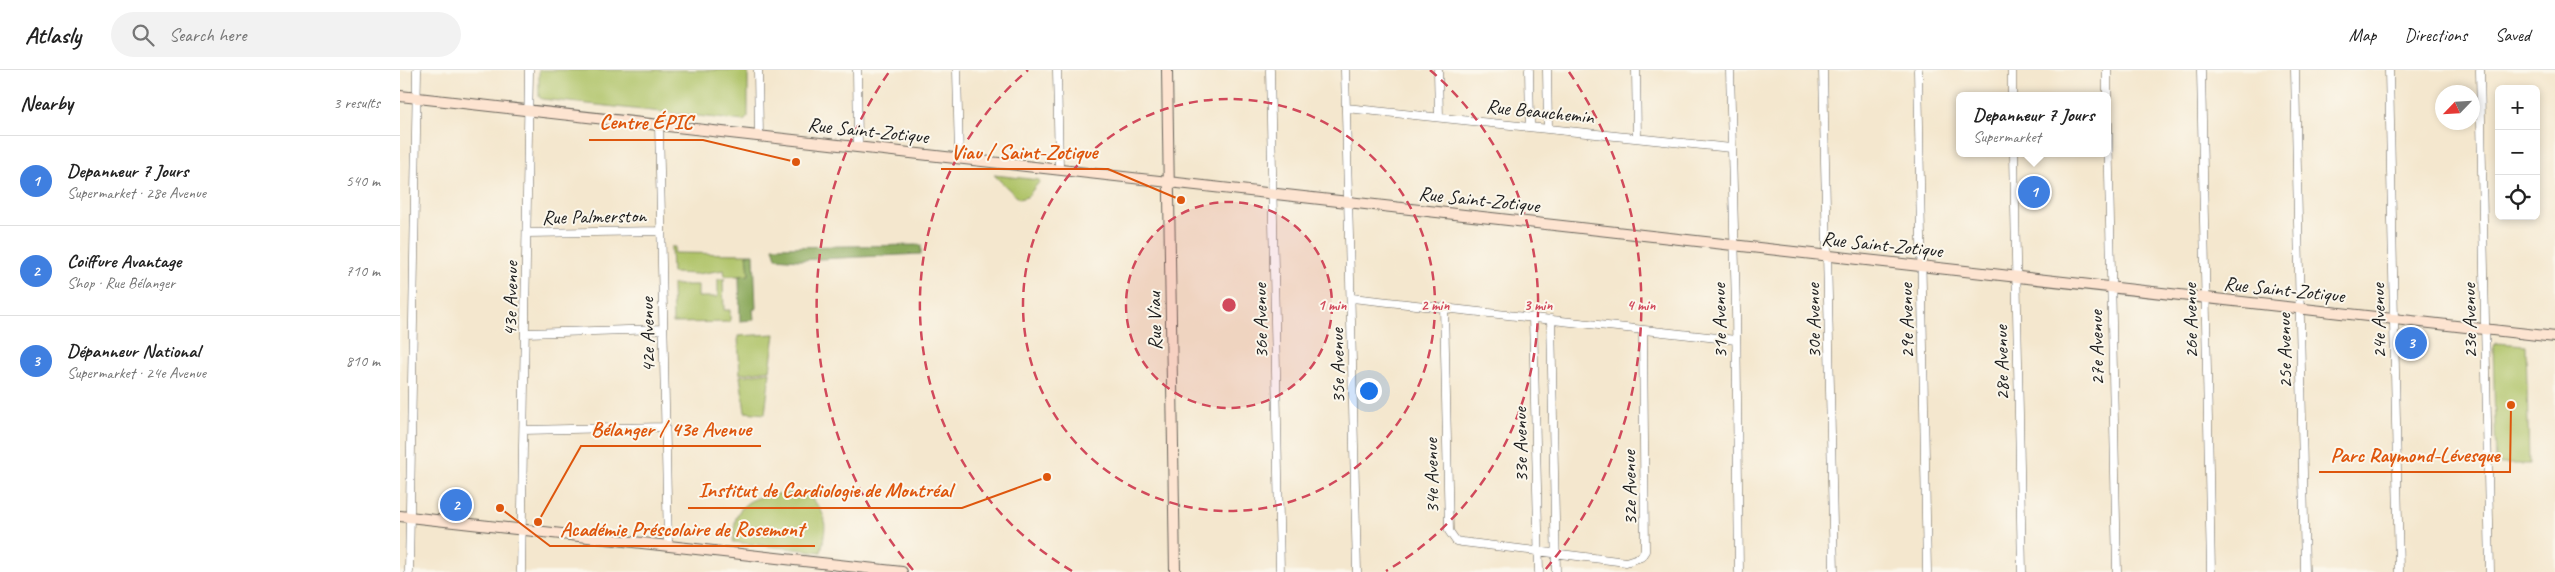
<!DOCTYPE html>
<meta charset="utf-8">
<style>
body{margin:0;font-family:Caveat,sans-serif;background:#f2f2f2;color:#222}
.controls{position:absolute;right:15px;top:15px;display:grid;overflow:hidden;border-radius:8px;box-shadow:0 2px 8px #0003}
.controls button{width:45px;height:45px;display:grid;place-items:center;padding:0;border:0;border-bottom:1px solid #e0e0e0;background:#fff;color:#222;font:25px sans-serif}
.compass{position:absolute;left:2035px;top:15px;width:45px;height:45px;border-radius:50%;background:#fff;box-shadow:0 2px 8px #0003;rotate:245deg}
.you{position:absolute;left:968px;top:320px;width:18px;height:18px;margin:-12px;border:4px solid #fff;border-radius:50%;background:#1a73e8;box-shadow:0 0 0 8px #1a73e833}
.badge{display:grid;place-items:center;width:32px;height:32px;border-radius:50%;background:#2563eb;color:#fff;font-size:16px;font-weight:700}
.pin{position:absolute;translate:-50% -50%;border:2px solid #fff;box-shadow:0 1px 5px #0006}
.popup{position:absolute;left:1556px;top:22px;width:155px;height:65px;box-sizing:border-box;display:grid;place-content:center;border-radius:8px;background:#fff;filter:drop-shadow(0 1px 4px #0005);font-size:16px;white-space:nowrap;color:#767676}
.popup b{font-size:19px;color:#222}
.popup::after{content:'';position:absolute;left:50%;top:100%;margin-left:-10px;border:10px solid transparent;border-top-color:#fff}
.list{margin:0;padding:0;list-style:none}
h2{display:flex;justify-content:space-between;align-items:center;height:65px;margin:0;padding:0 20px;font-size:21px}
h2 small{font-size:16px;font-weight:400;color:#767676}
.list li{display:grid;grid-template-columns:32px 1fr auto;gap:15px;align-items:center;box-sizing:border-box;height:90px;padding:0 20px;border-top:1px solid #e0e0e0}
.list b{display:block;font-size:19px;white-space:nowrap}
.list p{margin:0;font-size:16px;white-space:nowrap;color:#767676}
.list em{font-size:16px;font-style:normal;color:#767676}
.icon{flex:none;width:28px;height:28px;fill:none;stroke:currentColor;stroke-width:2;stroke-linecap:round;stroke-linejoin:round}
.map{position:relative;flex:none;width:2155px;height:502px;overflow:hidden}
header{display:flex;align-items:center;gap:30px;box-sizing:border-box;height:70px;padding:0 25px;background:#fff;border-bottom:1px solid #e0e0e0}
header strong{font-size:24px}
nav{display:flex;gap:28px;margin-inline-start:auto;font-size:18px}
.search{width:350px;height:45px;background:#f2f2f2;display:flex;align-items:center;gap:12px;box-sizing:border-box;padding:0 18px;border-radius:28px;color:#767676;font-size:19px}
main{display:flex}
aside{flex:1;background:#fff}
.map>svg:first-child{display:block}
</style>
<header>
<strong>Atlasly</strong>
<div class="search"><svg class="icon" aria-label="search" viewBox="0 0 24 24"><circle cx="10" cy="10" r="6"/><path d="M15 15l6 6"/></svg>Search here</div>
<nav><a>Map</a><a>Directions</a><a>Saved</a></nav>
</header>
<main>
<aside>
<h2>Nearby<small>3 results</small></h2>
<ul class="list">
<li><span class="badge" style="background:#3f7fe0">1</span><div><b>Depanneur 7 Jours</b><p>Supermarket · 28e Avenue</p></div><em>540 m</em></li>
<li><span class="badge" style="background:#3f7fe0">2</span><div><b>Coiffure Avantage</b><p>Shop · Rue Bélanger</p></div><em>710 m</em></li>
<li><span class="badge" style="background:#3f7fe0">3</span><div><b>Dépanneur National</b><p>Supermarket · 24e Avenue</p></div><em>810 m</em></li>
</ul>
</aside>
<div class="map">
<svg width="2155" height="502" viewBox="0 0 2155 502">
<rect width="100%" height="100%" fill="#fbf7ec"/>
<filter id="ink" filterUnits="userSpaceOnUse"><feTurbulence type="fractalNoise" baseFrequency=".02" numOctaves="2"/><feDisplacementMap in="SourceGraphic" scale="10" xChannelSelector="R" yChannelSelector="G"/><feConvolveMatrix kernelMatrix="1 2 1 2 8 2 1 2 1" color-interpolation-filters="sRGB"/></filter>
<filter id="wash" filterUnits="userSpaceOnUse"><feTurbulence type="fractalNoise" baseFrequency=".0096" numOctaves="4" result="noise"/><feDisplacementMap in="SourceGraphic" scale="20" xChannelSelector="R" yChannelSelector="G"/><feGaussianBlur stdDeviation="1.12" result="paint"/><feColorMatrix in="noise" values="0 0 0 0 0 0 0 0 0 0 0 0 0 0 0 0 0 1.4 0 .05"/><feComposite in="paint" operator="in"/></filter>
<g filter="url(#wash)">
<rect width="100%" height="100%" fill="#f4e7ce"/>
<!-- green -->
<path fill="#afc367" stroke="#667042" d="M139 0H348V47L344 51 142 29 139 27Z
M594 105 639 110 640 111 627 127 619 129Z
M271 177H275L274 183 347 184 350 206H325L324 200 297 204 272 203Z
M318 209H325L323 212 324 240H330V252L273 253 272 215H298V227H318Z
M375 264 370 300 340 304 338 266Z
M2096 273 2126 275 2129 394H2096L2093 276Z
M370 302 365 344 345 342 340 306Z
M404 423C429 441 427 454 421 482L333 472C334 464 334 455 336 448 345 421 383 424 404 423Z"/>
<!-- forest -->
<path fill="#8ba95c" stroke="#54623c" d="M521 175V184L399 190 376 188 373 177Z
M347 184H354L356 239H353L354 250 340 251 339 206 349 205Z"/>
</g>
<g filter="url(#ink)">
<g fill="none" stroke-linecap="round" stroke-linejoin="round">
<defs>
<path id="street" d="M358 0 359 66
M457 0 458 76
M557 0 559 88
M657 0 659 98
M870 0 880 502
M945 0 957 502
M1038 0 1039 47
M1129 0 1130 55
M1147 0 1148 58
M1236 0 1237 67
M1330 0 1336 239 1339 502
M1423 0 1434 502
M1518 0 1527 502
M1612 0V26
M1707 0V26
M1801 0 1811 502
M1895 0 1905 502
M1989 0 1999 502
M2080 0 2090 502
M946 38 1331 78
M1708 53 1717 502
M259 54 268 475
M1614 83 1622 502
M128 163 261 161
M952 228 1336 270
M1044 237 1049 461 1056 471 1062 472 1226 492 1241 487 1245 481 1243 260
M1133 247 1139 502
M1151 249 1156 502
M126 263 262 259
M124 360 265 357
M9 502 17 0
M121 502 129 0"/>
<path id="secondary" d="M767 0 775 502
M0 26 2155 267
M0 446 502 502"/>
</defs>
<!-- street casing -->
<use href="#street" stroke="#68635a" stroke-width="9"/>
<!-- secondary casing -->
<use href="#secondary" stroke="#68635a" stroke-width="12"/>
<!-- street -->
<use href="#street" stroke="#fff" stroke-width="8"/>
<!-- secondary -->
<use href="#secondary" stroke="#fde4d1" stroke-width="10"/>
</g>
</g>
<!-- distance rings -->
<circle cx="829" cy="235" r="103" fill="#d1495b" fill-opacity=".12"/>
<g fill="none" stroke="#d1495b" stroke-width="2.5" stroke-dasharray="9 6">
<circle cx="829" cy="235" r="103"/>
<circle cx="829" cy="235" r="206"/>
<path d="M672 501A309 309 0 0 1 628 0M1030 0A309 309 0 0 1 986 501"/>
<path d="M513 500A412 412 0 0 1 489 2M1169 2A412 412 0 0 1 1145 500"/>
</g>
<g text-anchor="middle" stroke-width="4" stroke-linejoin="round" paint-order="stroke">
<!-- street labels -->
<g font-size="20" fill="#1c1c1c" stroke="#fbf7ec">
<text transform="translate(1140 41) rotate(6)" y="7">Rue Beauchemin</text>
<text transform="translate(468 60) rotate(6)" y="7">Rue Saint-Zotique</text>
<text transform="translate(1079 129) rotate(6)" y="7">Rue Saint-Zotique</text>
<text transform="translate(194 146) rotate(-1)" y="7">Rue Palmerston</text>
<text transform="translate(1482 174) rotate(6)" y="7">Rue Saint-Zotique</text>
<text transform="translate(1884 219) rotate(6)" y="7">Rue Saint-Zotique</text>
<text transform="translate(110 229) rotate(-89)" y="7">43e Avenue</text>
<text transform="translate(754 251) rotate(-91)" y="7">Rue Viau</text>
<text transform="translate(860 251) rotate(-91)" y="7">36e Avenue</text>
<text transform="translate(1319 251) rotate(-91)" y="7">31e Avenue</text>
<text transform="translate(1413 251) rotate(-91)" y="7">30e Avenue</text>
<text transform="translate(1506 251) rotate(-91)" y="7">29e Avenue</text>
<text transform="translate(1790 251) rotate(-91)" y="7">26e Avenue</text>
<text transform="translate(1978 251) rotate(-91)" y="7">24e Avenue</text>
<text transform="translate(2069 251) rotate(-91)" y="7">23e Avenue</text>
<text transform="translate(247 265) rotate(-91)" y="7">42e Avenue</text>
<text transform="translate(1696 278) rotate(-91)" y="7">27e Avenue</text>
<text transform="translate(1884 281) rotate(-91)" y="7">25e Avenue</text>
<text transform="translate(1601 293) rotate(-91)" y="7">28e Avenue</text>
<text transform="translate(937 296) rotate(-91)" y="7">35e Avenue</text>
<text transform="translate(1120 375) rotate(-91)" y="7">33e Avenue</text>
<text transform="translate(1031 406) rotate(-91)" y="7">34e Avenue</text>
<text transform="translate(1229 418) rotate(-91)" y="7">32e Avenue</text>
</g>
</g>
<circle cx="829" cy="235" r="8" fill="#d1495b" stroke="#fbf7ec" stroke-width="2.5"/>
<g font-size="15" text-anchor="middle" font-weight="bold" fill="#d1495b" stroke="#fbf7ec" stroke-width="4" stroke-linejoin="round" paint-order="stroke">
<text x="932" y="240">1 min</text>
<text x="1035" y="240">2 min</text>
<text x="1138" y="240">3 min</text>
<text x="1241" y="240">4 min</text>
</g>
<!-- callouts -->
<path fill="none" stroke="#de560d" stroke-width="2" d="M396 92L303 70H189M781 130L708 99H541M138 452L181 376H361M2111 335L2110 402H1919M647 407L562 438H288M100 438L150 476H415"/>
<g fill="#de560d" stroke="#fbf7ec" stroke-width="2">
<circle cx="396" cy="92" r="5"/>
<circle cx="781" cy="130" r="5"/>
<circle cx="138" cy="452" r="5"/>
<circle cx="2111" cy="335" r="5"/>
<circle cx="647" cy="407" r="5"/>
<circle cx="100" cy="438" r="5"/>
</g>
<g font-size="21" text-anchor="middle" font-weight="bold" fill="#de560d" stroke="#fbf7ec" stroke-width="4" stroke-linejoin="round" paint-order="stroke">
<text x="246" y="59">Centre ÉPIC</text>
<text x="624" y="89">Viau / Saint-Zotique</text>
<text x="271" y="366">Bélanger / 43e Avenue</text>
<text x="2015" y="392">Parc Raymond-Lévesque</text>
<text x="425" y="427">Institut de Cardiologie de Montréal</text>
<text x="282" y="466">Académie Préscolaire de Rosemont</text>
</g>
</svg>
<div class="controls">
<button>+</button>
<button>−</button>
<button><svg class="icon" aria-label="locate" viewBox="0 0 24 24"><circle cx="12" cy="12" r="6"/><path d="M12 2v4M12 18v4M2 12h4M18 12h4"/></svg></button>
</div>
<svg class="compass" viewBox="-18 -18 36 36"><path d="M0-13l5 13h-10z" fill="#e53935"/><path d="M0 13l5-13h-10z" fill="#767676"/></svg>
<div class="you"></div>
<div class="pin badge" style="left:1634px;top:122px;background:#3f7fe0">1</div>
<div class="popup"><b>Depanneur 7 Jours</b>Supermarket</div>
<div class="pin badge" style="left:56px;top:435px;background:#3f7fe0">2</div>
<div class="pin badge" style="left:2011px;top:273px;background:#3f7fe0">3</div>
</div>
</main>
